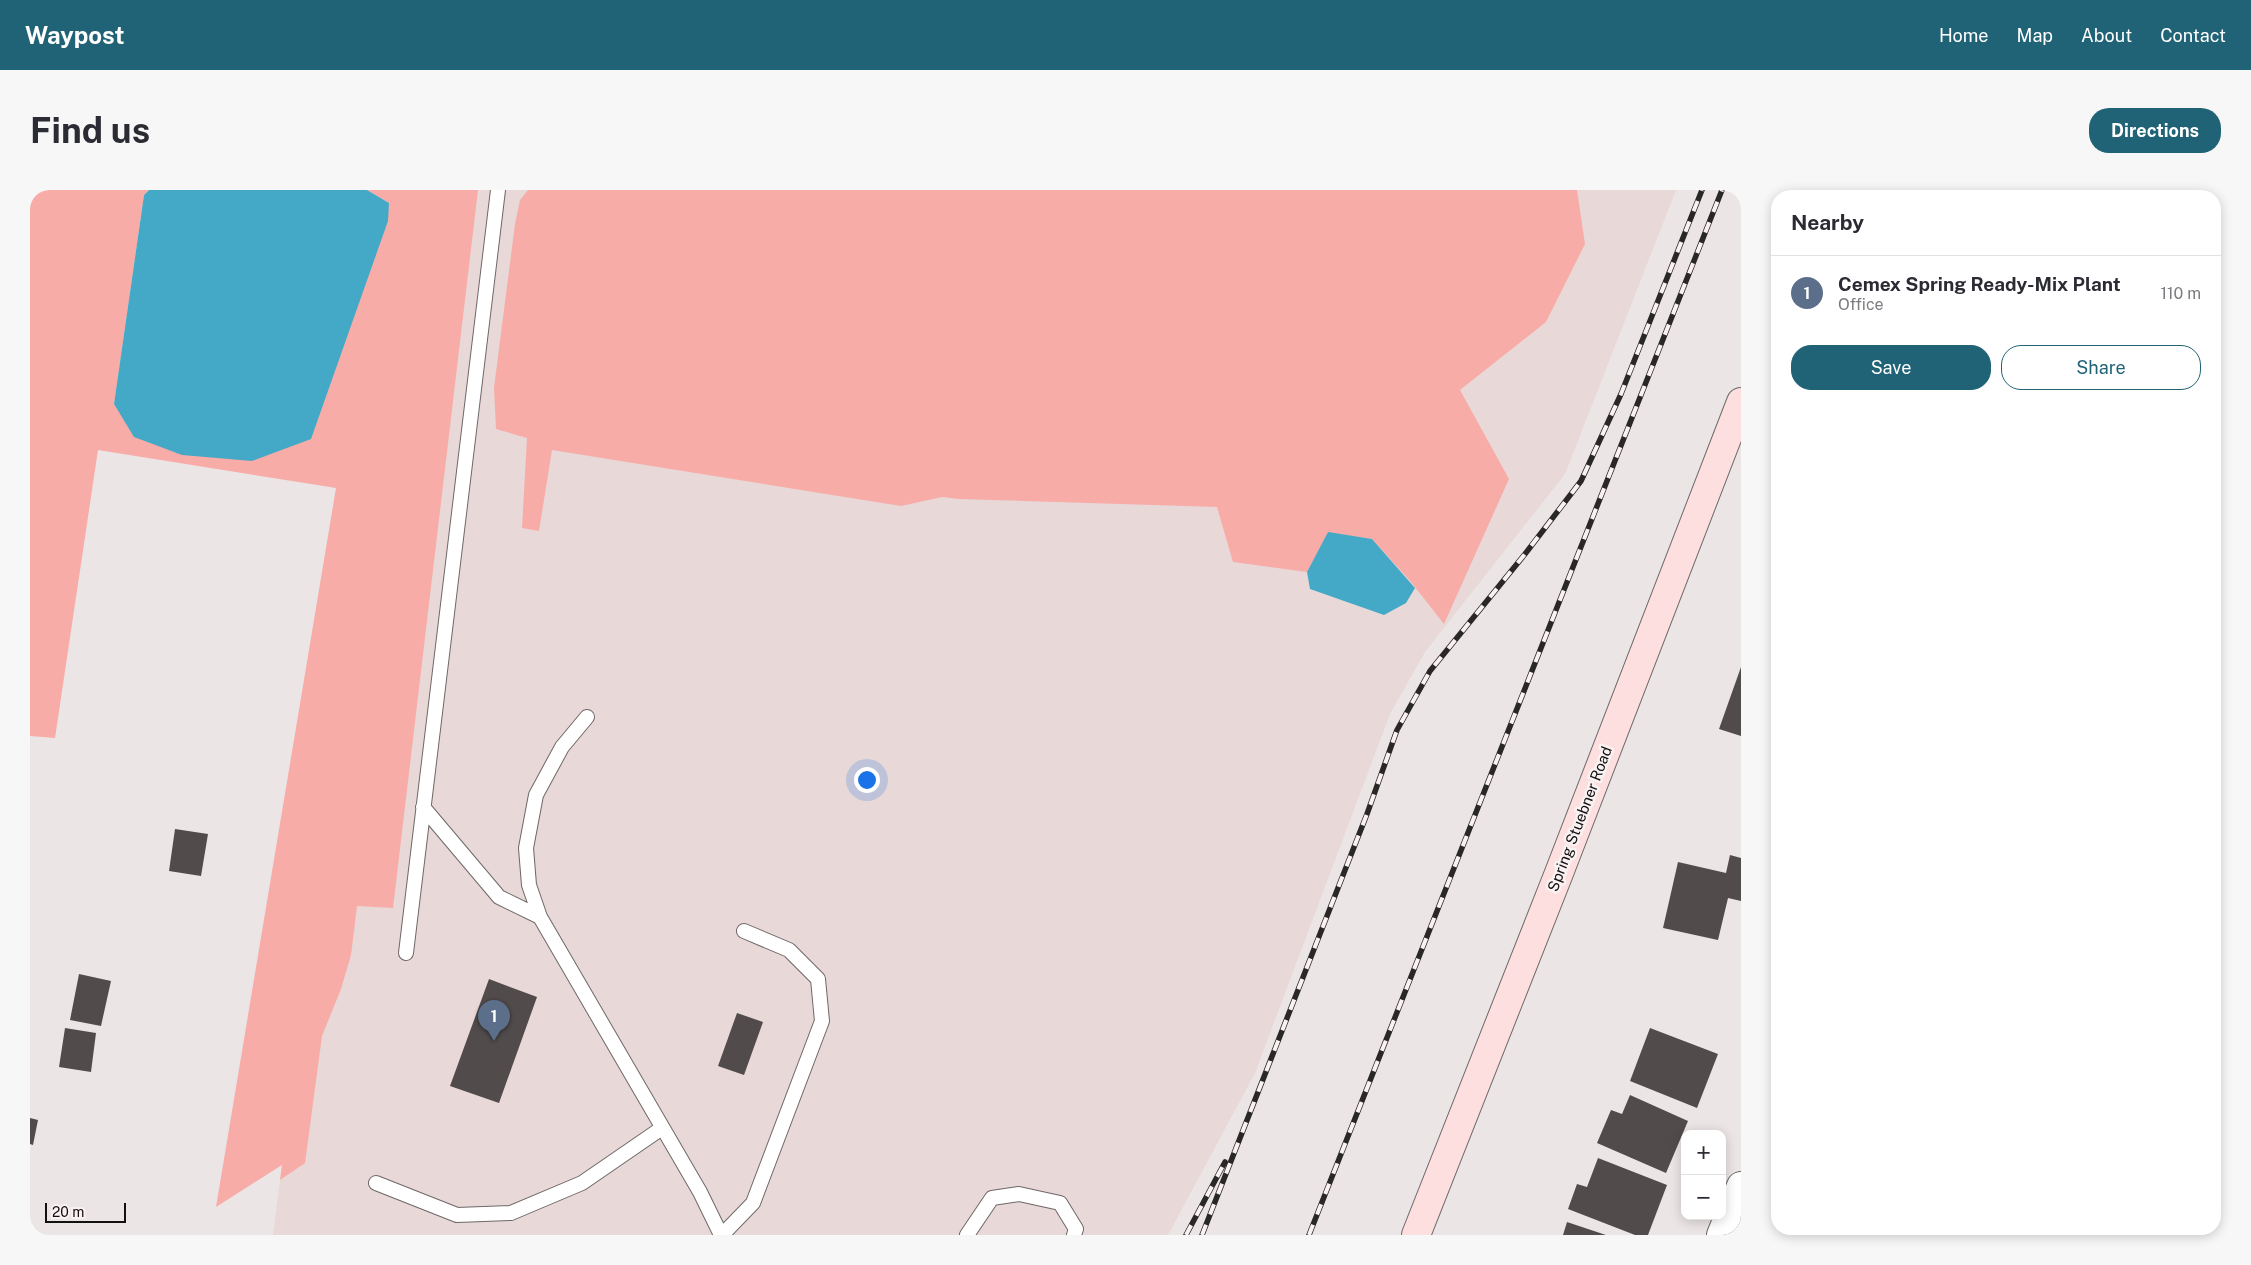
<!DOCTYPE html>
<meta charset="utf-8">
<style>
body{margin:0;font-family:"Public Sans",sans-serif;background:#f7f7f7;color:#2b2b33}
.controls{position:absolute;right:15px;bottom:15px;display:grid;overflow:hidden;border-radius:10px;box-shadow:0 2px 12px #0003}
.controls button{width:45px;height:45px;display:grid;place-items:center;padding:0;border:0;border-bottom:1px solid #e1e1e2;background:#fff;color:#2b2b33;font:25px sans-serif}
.scale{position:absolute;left:15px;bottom:12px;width:81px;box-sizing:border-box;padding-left:5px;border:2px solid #131010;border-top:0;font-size:14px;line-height:18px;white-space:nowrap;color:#131010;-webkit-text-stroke:4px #faf2f2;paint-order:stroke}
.you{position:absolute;left:836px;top:589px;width:18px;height:18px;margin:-12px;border:4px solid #fff;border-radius:50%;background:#1a73e8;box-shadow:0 0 0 8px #1a73e833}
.badge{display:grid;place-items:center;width:32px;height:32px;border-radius:50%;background:#216376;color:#fff;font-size:16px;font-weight:700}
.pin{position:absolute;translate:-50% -41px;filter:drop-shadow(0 1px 2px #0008)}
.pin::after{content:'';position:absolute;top:26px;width:18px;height:15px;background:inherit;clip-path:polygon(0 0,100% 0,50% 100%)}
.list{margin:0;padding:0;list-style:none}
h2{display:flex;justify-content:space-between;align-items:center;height:65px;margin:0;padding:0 20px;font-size:21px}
h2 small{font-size:16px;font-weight:400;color:#7c7c81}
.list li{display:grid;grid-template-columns:32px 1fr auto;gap:15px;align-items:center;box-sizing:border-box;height:75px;padding:0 20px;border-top:1px solid #e1e1e2}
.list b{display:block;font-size:19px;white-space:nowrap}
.list p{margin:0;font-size:16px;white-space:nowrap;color:#7c7c81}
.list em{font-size:16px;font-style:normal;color:#7c7c81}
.actions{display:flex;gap:10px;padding:15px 20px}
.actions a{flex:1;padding:11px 0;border:1px solid #216376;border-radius:20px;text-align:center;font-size:18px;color:#216376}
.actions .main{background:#216376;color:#fff}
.map{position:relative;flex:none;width:1711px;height:1045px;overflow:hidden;border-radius:20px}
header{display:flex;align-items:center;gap:30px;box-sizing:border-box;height:70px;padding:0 25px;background:#216376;color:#fff}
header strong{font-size:24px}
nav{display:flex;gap:28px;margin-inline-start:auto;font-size:18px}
.intro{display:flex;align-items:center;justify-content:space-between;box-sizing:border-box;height:120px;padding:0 30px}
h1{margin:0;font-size:35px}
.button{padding:12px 22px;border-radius:20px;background:#216376;color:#fff;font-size:18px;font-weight:700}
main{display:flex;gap:30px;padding:0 30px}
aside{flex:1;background:#fff;border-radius:20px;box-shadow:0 2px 12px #0003}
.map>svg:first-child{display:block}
</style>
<header>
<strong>Waypost</strong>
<nav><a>Home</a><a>Map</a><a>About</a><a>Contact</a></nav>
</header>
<div class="intro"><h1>Find us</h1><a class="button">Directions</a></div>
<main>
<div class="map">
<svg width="1711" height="1045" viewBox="0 0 1711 1045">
<rect width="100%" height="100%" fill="#ece5e5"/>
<!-- built -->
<path fill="#e8d8d7" d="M404 0H1646L1535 284 1395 462 1360 524 1225 883 1138 1045H243L252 975Z"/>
<!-- green -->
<path fill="#f7aca8" d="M0 0H119L114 5 84 215 359 13 337 0H448L363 718 327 716 321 765 311 799 292 846 275 973 250 990 252 975 186 1017 306 298 68 260 25 548 0 546Z
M498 0H1547L1555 54 1516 132 1430 200 1479 289 1414 434 1381 392 1342 349 1298 343 1277 382 1203 372 1187 317 929 309 912 307 871 316 522 260 509 341 492 338 497 248 466 239 464 198 485 34 490 10Z"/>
<!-- water -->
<path fill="#44a9c6" d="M119 0H337L359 13 358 31 281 249 222 271 152 265 104 247 84 214 114 5Z
M1298 342 1342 349 1385 398 1376 413 1354 425 1280 399 1277 382Z"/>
<!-- building -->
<path fill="#514b4b" d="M1711 477V546L1689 539Z
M145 639 178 644 171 686 139 681Z
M1700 665 1711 668V711L1698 708 1688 750 1633 738 1648 672 1696 683Z
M49 784 81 791 71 836 40 830Z
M459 789 507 807 469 913 420 896Z
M707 823 733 832 714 885 688 876Z
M35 838 66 843 61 882 29 877Z
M1620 838 1688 864 1667 918 1600 891Z
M1600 905 1658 931 1636 983 1567 953 1581 920 1592 924Z
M0 928 8 930 3 955 0 954Z
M1568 968 1637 995 1618 1045H1605L1538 1019 1547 994 1557 997Z
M1537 1032 1576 1045H1533Z"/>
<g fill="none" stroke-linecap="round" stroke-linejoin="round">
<defs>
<path id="service" d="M557 527 532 557 506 605 496 658 499 695 510 727 670 1002 691 1045
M393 617 469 707 510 727
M376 763 468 0
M346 993 427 1025 481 1023 552 993 632 938
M692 1045 723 1013 792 831 788 789 759 760 714 741
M937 1045 962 1008 989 1004 1030 1013 1046 1039 1044 1045"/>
<path id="minor" d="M1691 1045 1711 996"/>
<path id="secondary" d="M1386 1045 1529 683 1711 212"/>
</defs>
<!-- service casing -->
<use href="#service" stroke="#6e6867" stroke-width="16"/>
<!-- minor casing -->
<use href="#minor" stroke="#6e6867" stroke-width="30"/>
<!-- secondary casing -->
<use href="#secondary" stroke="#6e6867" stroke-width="30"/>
<!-- service -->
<use href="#service" stroke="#fff" stroke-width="14"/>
<!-- minor -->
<use href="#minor" stroke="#fff" stroke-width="28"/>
<!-- secondary -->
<use href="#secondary" stroke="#fcdfde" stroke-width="28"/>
<defs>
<path id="rail" d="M1156 1045 1195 972
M1172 1045 1337 624 1367 540 1400 481 1495 364 1551 291 1591 204 1672 0
M1279 1045 1692 0"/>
</defs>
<!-- rail casing -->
<use href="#rail" stroke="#2a2727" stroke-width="5.5"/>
<!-- rail -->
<use href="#rail" stroke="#faf2f2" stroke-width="4" stroke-dasharray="11" stroke-linecap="butt"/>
</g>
<g text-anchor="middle" stroke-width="5" stroke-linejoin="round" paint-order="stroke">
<!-- street labels -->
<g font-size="15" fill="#131010" stroke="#faf2f2">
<text transform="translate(1550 629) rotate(-69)" y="5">Spring Stuebner Road</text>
</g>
</g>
</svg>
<div class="controls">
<button>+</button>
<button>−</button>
</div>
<div class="scale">20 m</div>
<div class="you"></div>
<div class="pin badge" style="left:464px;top:851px;background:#5c6f8a">1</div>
</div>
<aside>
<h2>Nearby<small></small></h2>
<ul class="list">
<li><span class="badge" style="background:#5c6f8a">1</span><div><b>Cemex Spring Ready-Mix Plant</b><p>Office</p></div><em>110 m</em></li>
</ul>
<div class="actions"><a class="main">Save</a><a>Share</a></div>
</aside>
</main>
